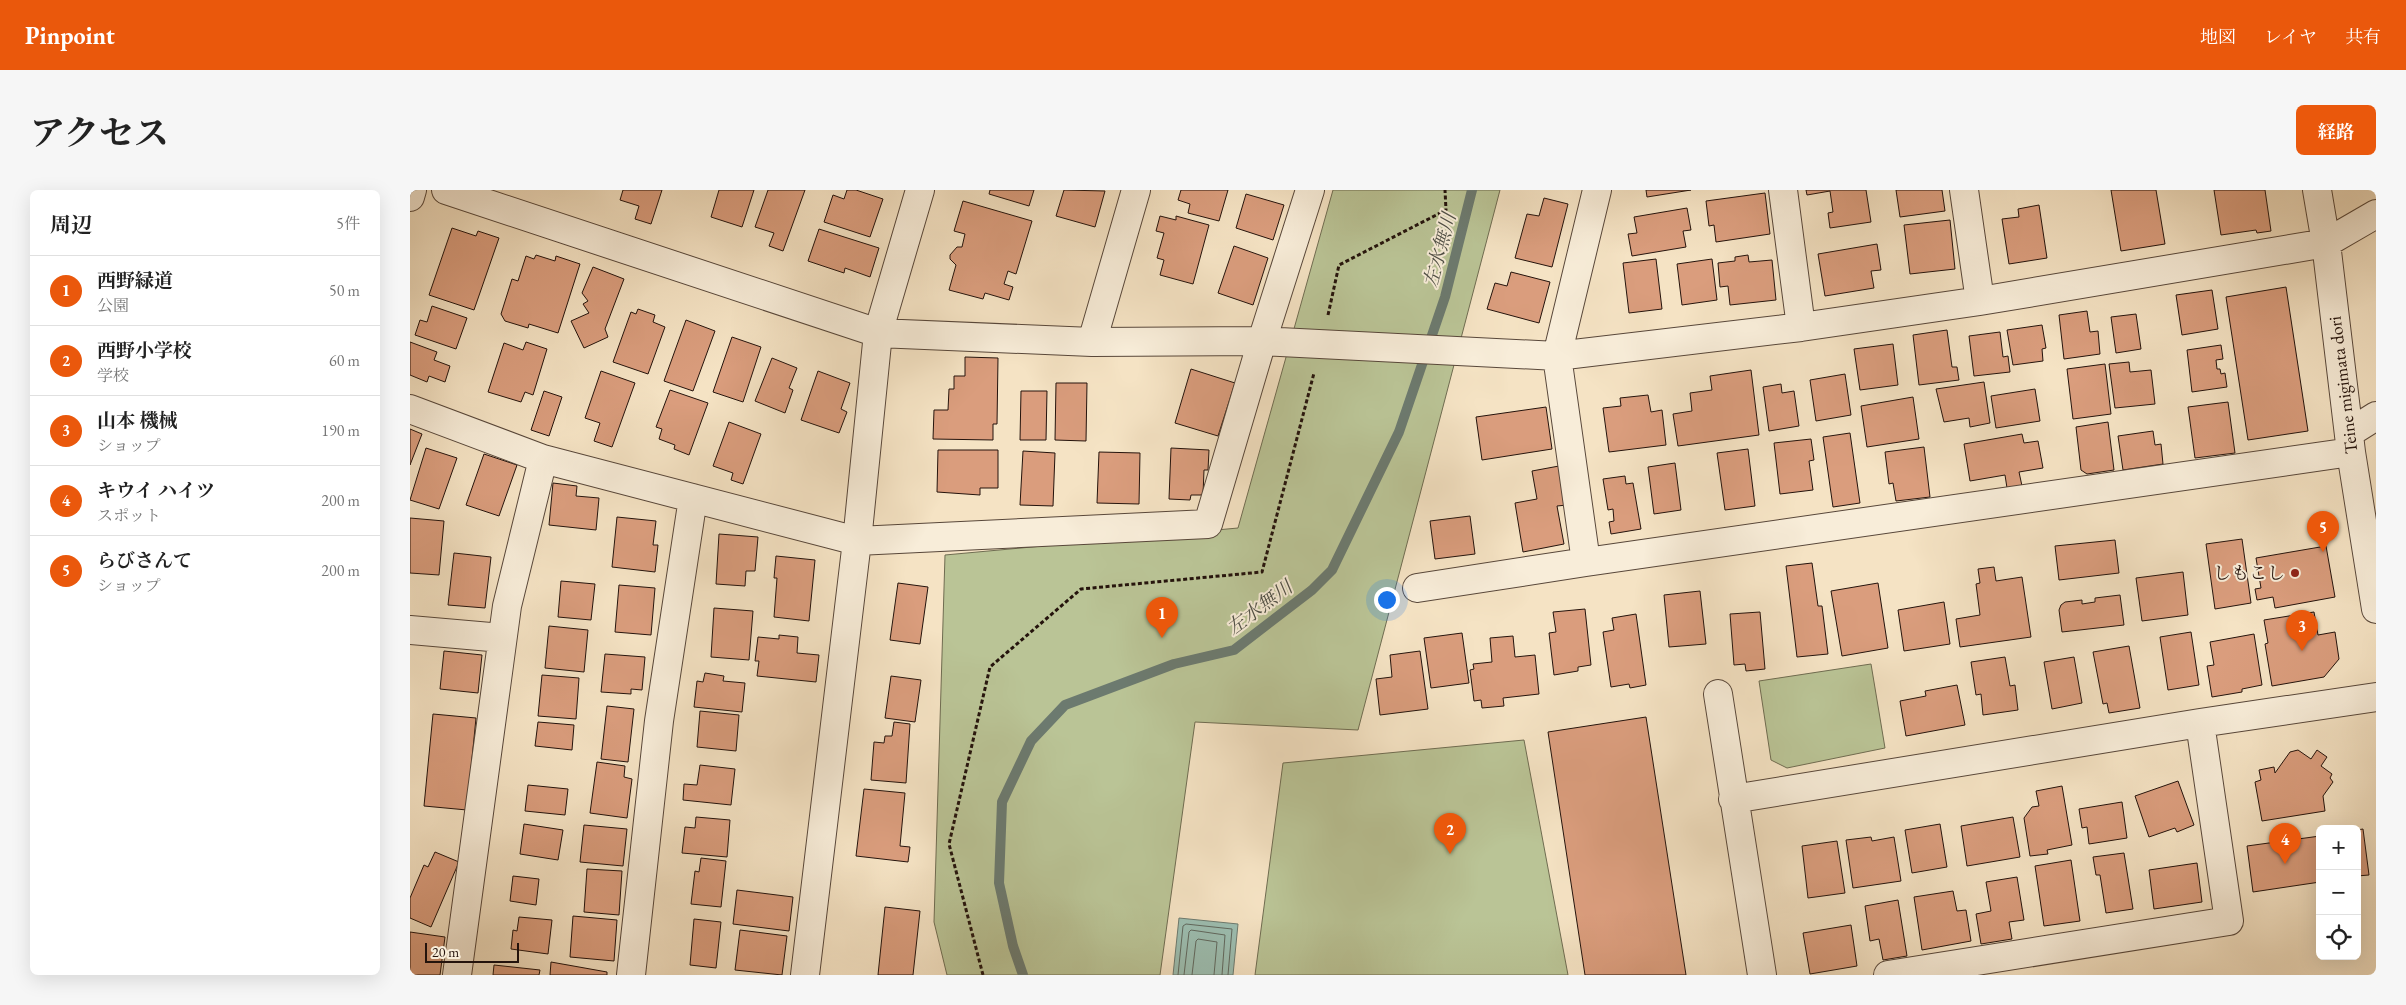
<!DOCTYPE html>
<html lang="ja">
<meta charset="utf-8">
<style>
body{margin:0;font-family:"EB Garamond","Noto Serif JP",serif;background:#f6f6f6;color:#222}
.controls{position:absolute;right:15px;bottom:15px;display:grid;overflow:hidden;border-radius:8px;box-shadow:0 5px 20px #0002}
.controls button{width:45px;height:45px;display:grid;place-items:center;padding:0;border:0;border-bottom:1px solid #e0e0e0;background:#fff;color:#222;font:25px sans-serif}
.scale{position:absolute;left:15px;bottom:12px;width:94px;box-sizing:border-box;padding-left:5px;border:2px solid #24130c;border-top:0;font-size:14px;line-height:18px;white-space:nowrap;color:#24130c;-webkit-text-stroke:4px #f8edd9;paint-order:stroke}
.you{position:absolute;left:976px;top:409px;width:18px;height:18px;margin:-12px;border:4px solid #fff;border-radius:50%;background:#1a73e8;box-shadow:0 0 0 8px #1a73e833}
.badge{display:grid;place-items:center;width:32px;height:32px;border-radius:50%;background:#ea580c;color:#fff;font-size:16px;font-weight:700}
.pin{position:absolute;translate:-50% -41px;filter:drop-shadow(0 1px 2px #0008)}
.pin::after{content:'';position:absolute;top:26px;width:18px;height:15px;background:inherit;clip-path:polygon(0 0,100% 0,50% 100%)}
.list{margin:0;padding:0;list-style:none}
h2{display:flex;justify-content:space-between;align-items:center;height:65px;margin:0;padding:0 20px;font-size:21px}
h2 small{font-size:16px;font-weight:400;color:#767676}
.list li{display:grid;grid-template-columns:32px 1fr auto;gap:15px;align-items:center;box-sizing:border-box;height:70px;padding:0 20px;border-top:1px solid #e0e0e0}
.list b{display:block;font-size:19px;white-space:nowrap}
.list p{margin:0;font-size:16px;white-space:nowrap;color:#767676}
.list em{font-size:16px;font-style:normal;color:#767676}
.icon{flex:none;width:28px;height:28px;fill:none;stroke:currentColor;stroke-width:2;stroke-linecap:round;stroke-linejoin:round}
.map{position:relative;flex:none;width:1966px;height:785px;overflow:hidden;border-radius:8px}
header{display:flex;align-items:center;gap:30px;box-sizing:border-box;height:70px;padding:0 25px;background:#ea580c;color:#fff}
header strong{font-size:24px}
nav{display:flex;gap:28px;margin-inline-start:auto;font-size:18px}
.intro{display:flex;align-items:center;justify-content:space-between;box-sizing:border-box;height:120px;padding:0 30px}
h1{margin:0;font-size:35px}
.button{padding:12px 22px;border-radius:8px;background:#ea580c;color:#fff;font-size:18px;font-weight:700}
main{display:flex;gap:30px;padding:0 30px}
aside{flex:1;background:#fff;border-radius:8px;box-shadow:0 5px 20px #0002}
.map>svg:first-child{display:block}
</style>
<header>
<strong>Pinpoint</strong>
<nav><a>地図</a><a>レイヤ</a><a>共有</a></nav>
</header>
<div class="intro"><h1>アクセス</h1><a class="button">経路</a></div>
<main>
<aside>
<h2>周辺<small>5件</small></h2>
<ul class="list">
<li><span class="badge">1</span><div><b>西野緑道</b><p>公園</p></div><em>50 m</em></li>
<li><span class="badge">2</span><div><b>西野小学校</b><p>学校</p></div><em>60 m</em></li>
<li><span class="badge">3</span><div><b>山本 機械</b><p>ショップ</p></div><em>190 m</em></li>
<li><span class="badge">4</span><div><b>キウイ ハイツ</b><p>スポット</p></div><em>200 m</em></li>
<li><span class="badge">5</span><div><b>らびさんて</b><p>ショップ</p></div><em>200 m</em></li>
</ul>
</aside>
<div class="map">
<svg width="1966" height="785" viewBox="0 0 1966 785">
<rect width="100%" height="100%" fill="#f5e3c4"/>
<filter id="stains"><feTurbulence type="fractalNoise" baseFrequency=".004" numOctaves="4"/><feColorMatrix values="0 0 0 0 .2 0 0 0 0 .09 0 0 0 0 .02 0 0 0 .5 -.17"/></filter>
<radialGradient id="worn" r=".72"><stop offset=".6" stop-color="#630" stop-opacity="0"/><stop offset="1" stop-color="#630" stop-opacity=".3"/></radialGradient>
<!-- green -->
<path fill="#bac496" stroke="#6f6c51" d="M923 0H1090L948 540 785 532 750 785H537L524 732 535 365 828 338Z
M1461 474 1475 558 1377 578 1361 570 1349 491Z
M1114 550 1158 785H845L873 573Z"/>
<!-- water -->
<path fill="#9cbeb1" stroke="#6c7a6f" d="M769 728 828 734 823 785H763Z"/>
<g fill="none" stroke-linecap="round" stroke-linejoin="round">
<!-- shore -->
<path stroke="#60685e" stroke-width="1" d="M768 785 773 736 776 734 822 739 818 785
M774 785 779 742 781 740 815 745 812 785
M782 785 786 751 788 749 807 752 804 785"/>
<!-- stream -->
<path stroke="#6c7a6f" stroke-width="10" d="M613 785 603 756 589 693 592 612 621 551 655 515 764 474 824 460 902 400 922 380 989 242 1035 107 1062 0"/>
</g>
<!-- building -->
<path fill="#da9d7d" stroke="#24130c" d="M213 0H252L241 34 225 29 229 16 210 10Z
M309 0H344L332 37 301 27Z
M358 0H395L373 61 359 56 364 43 345 37Z
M437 0H446L473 9 460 47 414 32 423 5 434 9Z
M580 0H624L619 16 579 4Z
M654 0 695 1 685 37 646 26Z
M771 0H818L809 31 778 23 780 14 768 10Z
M1236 0H1281L1237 7Z
M1396 0H1456L1461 32 1420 38 1418 23 1423 22 1420 1 1397 5Z
M1486 0H1532L1535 21 1490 27Z
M1701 0H1746L1755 54 1711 61Z
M1804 0H1855L1861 41 1847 43 1846 40 1811 45Z
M1355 3 1360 44 1306 52 1304 35 1299 36 1296 11Z
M836 4 874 15 863 50 826 38Z
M1134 8 1158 14 1142 77 1105 68 1117 24 1129 26Z
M553 11 622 31 606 84 598 81 594 94 603 97 599 110 575 103 573 109 539 100 546 75 540 69V65L547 57H552L555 44 544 41Z
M1629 15 1637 68 1599 74 1592 29 1609 27 1608 19Z
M1277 18 1281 40 1273 41 1276 57 1222 66 1218 44 1227 43 1224 27Z
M750 26 766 30V26L799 35 783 94 750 85 754 70 747 68 754 43 746 41Z
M1540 30 1545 79 1500 84 1494 35Z
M42 38 66 46 68 41 89 48 64 120 19 105Z
M409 39 469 58 460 87 435 78 434 83 398 71Z
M1467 54 1471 80 1461 81 1464 98 1415 106 1408 64Z
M824 56 858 68 843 115 808 103Z
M126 65 145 71 146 66 170 74 148 143 119 134 118 138 95 131 91 124 102 89 108 91 116 66 124 69Z
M1338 65 1339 72 1362 70 1366 110 1320 115 1318 96 1310 97 1308 73 1325 71V67Z
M1246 69 1252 119 1219 123 1213 73Z
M1302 69 1307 110 1272 115 1267 74Z
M183 77 214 89 195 139 198 147 174 158 161 131 179 123 173 114 178 111 172 103Z
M1101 82 1140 92 1129 133 1077 119 1085 93 1097 96Z
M1876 97 1898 241 1838 250 1816 107Z
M1802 100 1808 139 1772 145 1766 105Z
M22 116 57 128 46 159 5 145 10 130 17 132Z
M228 119 245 125 243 132 255 137 238 184 203 172 221 122 226 124Z
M1677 121 1680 142 1688 141 1690 164 1654 169 1649 125Z
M1726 124 1731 159 1706 163 1701 127Z
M276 130 305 141 283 201 254 191Z
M1632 135 1636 158 1632 159 1633 171 1603 175 1597 140Z
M1537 140 1542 177H1547L1549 190 1509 195 1503 145Z
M1590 142 1593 167 1598 166 1600 182 1564 186 1559 146Z
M322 147 351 157 333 212 303 202Z
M0 152 27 162 24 170 40 176 35 192 19 186 17 192 0 185Z
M116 152 137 159 123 205 115 202 111 212 78 202 94 153 113 160Z
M1483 154 1488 195 1450 200 1444 159Z
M1811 155 1813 169 1806 170 1807 179H1810L1811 184 1815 183 1817 197 1782 202 1777 160Z
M555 167 588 168 587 234H583V250L523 249 524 220H538L539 199H544V186H555Z
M362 168 387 178 379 198 383 200 375 223 345 211Z
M1719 172 1720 182 1741 180 1745 214 1705 218 1699 174Z
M1695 174 1701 224 1663 229 1657 179Z
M781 179 825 193 808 246 765 233Z
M1341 180 1349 245 1268 256 1263 224 1282 221 1280 203 1302 200 1300 186Z
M191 181 225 193 202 257 184 251 190 233 175 228Z
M408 181 440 193 431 219 437 222 429 243 391 230Z
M1435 184 1441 225 1406 231 1400 190Z
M1574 192 1580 233 1560 237 1559 228 1534 232 1526 199Z
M646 193H677L676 251 645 250Z
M1371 194 1372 203 1384 201 1389 236 1359 241 1353 197Z
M1625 199 1630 231 1586 238 1581 206Z
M260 200 298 213 279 265 264 259 265 255 249 249 252 239 246 237Z
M134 201 152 207 139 246 121 240Z
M611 201H637L636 250H610Z
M1238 205 1241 222 1252 220 1256 255 1199 262 1193 218 1211 216 1210 208Z
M1503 207 1509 249 1457 257 1451 216Z
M1818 212 1825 263 1785 268 1778 217Z
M1136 217 1142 259 1072 270 1066 227Z
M319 232 351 244 333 294 321 290 323 283 303 276Z
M1698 232 1704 280 1677 284 1671 280 1666 237Z
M0 239 12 244 0 275Z
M1743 241 1745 255 1751 254 1753 274 1713 280 1708 246Z
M1440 243 1450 313 1423 317 1413 247Z
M1612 244 1614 253 1628 251 1633 278 1609 282 1612 296 1597 298 1595 285 1560 291 1554 254Z
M1401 249 1404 270 1399 271 1403 300 1370 304 1364 253Z
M1514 257 1520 307 1486 311 1483 293 1479 294 1475 262Z
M16 258 47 268 29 319 0 310Z
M761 258 799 260 798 280H794L793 305H781L780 310 759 309Z
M1338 259 1345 316 1315 320 1307 263Z
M528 260H588V298H570V305L527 302Z
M613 261 645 263 643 316 610 315Z
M689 262 730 263 729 314 687 313Z
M74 264 107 275 89 326 56 315Z
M1265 273 1271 320 1244 324 1238 277Z
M1149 276 1157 315 1147 316 1154 354 1113 362 1105 313 1127 309 1122 281Z
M1215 286 1216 294 1223 293 1231 339 1201 344 1199 332 1204 331 1203 319 1198 320 1193 289Z
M143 293 167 296 166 306 189 308 186 340 139 335Z
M1060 326 1065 364 1025 369 1020 331Z
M207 327 246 331 243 355H248L245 382 202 377Z
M0 328 34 331 29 385 0 383Z
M309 344 348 347 345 381H336L335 396 306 394Z
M1832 349 1841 413 1805 419 1796 354Z
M1705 350 1709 383 1649 390 1645 356Z
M1916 356 1925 407 1865 418 1863 407 1847 410 1845 399 1851 398 1846 368Z
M44 363 81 367 75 418 38 415Z
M366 366 405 370 399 431 364 427 367 388H364Z
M1402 373 1408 416H1412L1418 464 1387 467 1376 376Z
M1584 377 1586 391 1612 387 1621 447 1550 457 1546 429 1570 425 1566 394 1570 393 1568 379Z
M1773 382 1778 425 1732 431 1726 388Z
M151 391 185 394 181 430 148 427Z
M488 393 518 397 510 454 480 450Z
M1468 393 1478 458 1432 466 1421 401Z
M209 395 245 398 241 445 205 442Z
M1290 401 1296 454 1259 457 1254 405Z
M1710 405 1714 435 1652 442 1649 420 1651 415 1655 412 1672 410V414L1685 412V408Z
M1534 412 1540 454 1494 461 1488 420Z
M304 418 343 421 339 470 301 467Z
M1175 419 1181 475 1168 477V481L1144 485 1139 443 1146 442 1143 422Z
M1350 422 1355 479 1336 481 1335 474 1324 475 1320 424Z
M1904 422 1908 445 1925 442 1929 469 1914 487 1862 496 1855 454 1858 453 1854 430Z
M1226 424 1236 495 1220 498 1219 494 1201 497 1193 442 1204 440 1202 428Z
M139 436 178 440 174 482 135 478Z
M1781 442 1789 495 1758 500 1750 447Z
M1052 443 1059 493 1021 498 1014 448Z
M1844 444 1852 495 1832 499V502L1802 507 1797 476 1804 475 1800 452Z
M369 445 388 447 387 463 409 465 406 492 347 486 349 471H345L348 447 369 449Z
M1103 446 1105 467 1125 465 1129 504 1093 508 1094 516 1072 518 1071 510 1064 511 1060 480 1064 479 1063 474 1082 472 1080 448Z
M1719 456 1730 518 1699 523 1697 513 1693 514 1683 462Z
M34 461 72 465 68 503 30 499Z
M1010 461 1018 519 970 525 966 489 982 487 980 465Z
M195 464 235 467 232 500 221 499V504L191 502Z
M1595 467 1600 496 1605 495 1608 520 1573 525 1571 504 1566 505 1561 472Z
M1664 467 1672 513 1642 519 1634 472Z
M295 483 314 486 313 491 335 493 332 522 284 517 287 491 293 492Z
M132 485 169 488 166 529 128 526Z
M481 486 511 490 505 532 475 528Z
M1547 495 1555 535 1496 546 1490 511 1516 506 1515 501Z
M197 516 224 519 218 572 191 569Z
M290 521 329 525 326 561 287 557Z
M23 524 66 528 57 620 14 616Z
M1236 527 1276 785H1175L1138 542Z
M128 532 164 535 162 560 125 556Z
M484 532 500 534 496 593 461 590 464 552 474 553 475 546H482Z
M1888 560 1901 569 1907 560 1917 567 1911 576 1922 584 1920 588 1923 592 1913 606 1915 621 1852 631 1845 592 1851 590 1849 580 1864 577 1865 583 1880 562Z
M187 572 215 576 214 587 222 589 217 628 180 623Z
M290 575 325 579 321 615 273 610 274 594 287 595Z
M1768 591 1784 635 1767 642 1765 638 1739 647 1725 606Z
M118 595 158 599 155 625 115 621Z
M1652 596 1662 655 1637 660 1638 664 1620 666 1614 628 1622 617 1629 616 1626 601Z
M454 599 495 603 490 656 500 657 498 672 446 666Z
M1712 612 1717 648 1679 654 1677 637 1672 638 1669 619Z
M286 627 320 630 317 667 272 663 275 637 285 638Z
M1603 627 1610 667 1557 676 1551 636Z
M114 634 153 640 148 670 110 664Z
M1530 634 1537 677 1502 683 1495 640Z
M174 635 217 639 213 676 170 672Z
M1953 639 1959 685 1947 686V640Z
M1910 646V692L1843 702 1837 656Z
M1461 647 1462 651 1484 647 1491 691 1443 698 1436 650Z
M1427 651 1435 703 1398 708 1392 656Z
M25 662 49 672 21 737 0 728V708L14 675 18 677Z
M1714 663 1723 719 1696 723 1690 685H1686L1683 667Z
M291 668 316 671 311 717 281 714 285 681 289 682Z
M1661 670 1670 731 1634 736 1625 676Z
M1787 673 1792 712 1744 719 1739 680Z
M177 679 212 681 209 725 174 722Z
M103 686 129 689 126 715 100 711Z
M1607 687 1614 730 1599 732 1602 749 1571 754 1566 724 1581 721 1576 692Z
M327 700 383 707 379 741 323 734Z
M1543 701 1547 721 1556 720 1561 751 1512 760 1504 707Z
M1488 710 1497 766 1473 770 1469 749 1460 751 1455 716Z
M475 717 510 721 503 785H468Z
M163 726 207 730 204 771 160 767Z
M109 727 142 730 138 764 101 759 103 740 107 741Z
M284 729 311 732 306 778 280 775Z
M1441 735 1447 776 1400 784 1393 743Z
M330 740 377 746 372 785 325 780Z
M0 742 35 747 30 785H0Z
M141 772 197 782V785H140Z
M84 775 130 780 129 785H83Z"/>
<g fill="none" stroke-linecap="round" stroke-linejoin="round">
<defs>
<path id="minor" d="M36 0 468 143 682 152 852 151 1147 166 1391 137 1570 111 1916 53 1966 24
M1373 0 1391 137
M1554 0 1570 111
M1907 0 1916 53 1941 262 1966 419
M0 7 2 0
M682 152 726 0
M0 219 133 269 447 351 798 334 852 151 900 0
M1939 243 1966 226
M1176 372 1147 166 1187 0
M1007 398 1176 372 1941 262
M0 440 92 448
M1308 504 1352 785
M1323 609 1790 533 1966 507
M47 785 97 416 133 269
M221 785 249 531 283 308
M395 785 447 351 468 143 510 0
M1478 785 1819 731 1790 533"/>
</defs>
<!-- minor casing -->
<use href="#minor" stroke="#58473a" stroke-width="30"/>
<!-- path -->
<path stroke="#24130c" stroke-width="3" stroke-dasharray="4 2.5" stroke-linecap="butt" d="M918 125 929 75 1036 20 1035 0
M573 785 539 654 580 477 671 399 852 382 904 183"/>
<!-- minor -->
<use href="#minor" stroke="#f8edd9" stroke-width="28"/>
</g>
<!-- markers -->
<circle fill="#8f2418" stroke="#f8edd9" stroke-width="2" cx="1885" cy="383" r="5"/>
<g text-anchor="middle" stroke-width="4" stroke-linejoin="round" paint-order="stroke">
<!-- street labels -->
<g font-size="18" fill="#24130c" stroke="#f8edd9">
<text transform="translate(1933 195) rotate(-97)" y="6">Teine migimata dori</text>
</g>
<!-- poi labels -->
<g font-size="18" fill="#24130c" stroke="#f8edd9" text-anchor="end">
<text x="1875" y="389">しもこし</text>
</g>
<!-- water labels -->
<g font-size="19" font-style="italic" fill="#4e4f46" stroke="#f8edd9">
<text transform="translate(1029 60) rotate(-75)" y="7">左水無川</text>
<text transform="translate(849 417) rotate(-37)" y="7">左水無川</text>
</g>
</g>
<rect width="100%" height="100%" filter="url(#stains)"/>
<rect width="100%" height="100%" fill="url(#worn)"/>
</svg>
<div class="controls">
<button>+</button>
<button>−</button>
<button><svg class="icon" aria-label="locate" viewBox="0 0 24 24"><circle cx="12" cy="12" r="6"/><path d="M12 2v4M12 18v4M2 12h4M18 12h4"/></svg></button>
</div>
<div class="scale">20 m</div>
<div class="you"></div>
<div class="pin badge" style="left:752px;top:448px">1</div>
<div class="pin badge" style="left:1040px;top:664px">2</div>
<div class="pin badge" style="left:1892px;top:461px">3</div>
<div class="pin badge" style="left:1875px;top:674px">4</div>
<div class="pin badge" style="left:1913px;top:362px">5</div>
</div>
</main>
